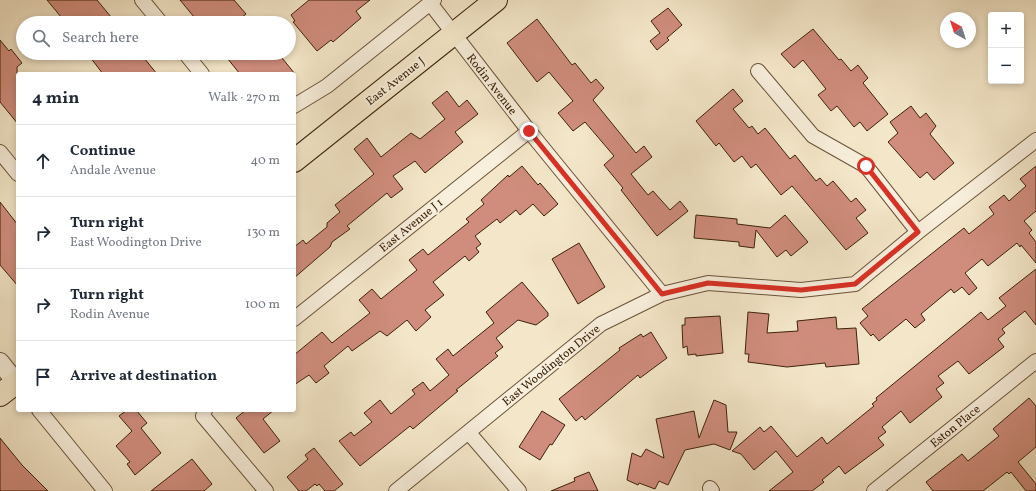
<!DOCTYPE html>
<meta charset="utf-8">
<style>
body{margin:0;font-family:Vollkorn,serif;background:#f2f2f3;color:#1f2937}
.controls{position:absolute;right:12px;top:12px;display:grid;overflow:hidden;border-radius:4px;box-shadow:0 2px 6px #0003}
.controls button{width:36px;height:36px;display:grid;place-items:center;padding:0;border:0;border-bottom:1px solid #e0e1e3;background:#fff;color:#1f2937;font:20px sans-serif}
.compass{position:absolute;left:940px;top:12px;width:36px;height:36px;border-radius:50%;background:#fff;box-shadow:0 2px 6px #0003;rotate:321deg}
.stop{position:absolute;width:12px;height:12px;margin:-9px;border:3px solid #d93025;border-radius:50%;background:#fff}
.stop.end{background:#d93025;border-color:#fff;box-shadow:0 1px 4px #0008}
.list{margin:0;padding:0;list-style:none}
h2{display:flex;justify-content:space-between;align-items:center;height:52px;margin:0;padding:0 16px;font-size:17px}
h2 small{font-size:13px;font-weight:400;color:#747a83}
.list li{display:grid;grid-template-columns:26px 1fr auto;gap:12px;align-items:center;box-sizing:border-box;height:72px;padding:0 16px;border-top:1px solid #e0e1e3}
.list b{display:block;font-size:15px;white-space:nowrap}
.list p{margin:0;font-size:13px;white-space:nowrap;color:#747a83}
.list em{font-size:13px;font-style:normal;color:#747a83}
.icon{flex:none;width:22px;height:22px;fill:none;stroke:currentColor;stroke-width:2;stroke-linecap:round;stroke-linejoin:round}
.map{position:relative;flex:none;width:1036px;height:491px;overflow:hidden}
.search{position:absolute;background:#fff;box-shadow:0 2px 6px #0003;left:16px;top:16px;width:280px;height:44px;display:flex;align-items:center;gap:10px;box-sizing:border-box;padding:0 14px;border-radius:22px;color:#747a83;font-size:15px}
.panel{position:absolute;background:#fff;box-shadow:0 2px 6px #0003;left:16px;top:72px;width:280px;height:340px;border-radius:4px}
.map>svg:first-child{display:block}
</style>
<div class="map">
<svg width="1036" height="491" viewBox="0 0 1036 491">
<rect width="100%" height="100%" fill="#f4e7c9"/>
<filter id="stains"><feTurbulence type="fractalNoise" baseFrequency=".005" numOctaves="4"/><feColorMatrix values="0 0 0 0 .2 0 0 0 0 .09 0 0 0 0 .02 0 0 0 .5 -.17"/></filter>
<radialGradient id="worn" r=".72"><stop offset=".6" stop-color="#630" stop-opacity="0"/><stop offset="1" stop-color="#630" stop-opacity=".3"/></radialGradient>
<!-- building -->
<path fill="#d08d7d" stroke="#3c220b" d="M47 0H97L116 23H66Z
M180 0H234L246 14 235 23H199Z
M309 0H370L356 11 361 18 333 42 331 40 317 51 293 22 295 21 291 15Z
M668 8 682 25 667 38 669 40 657 50 650 41 660 33 651 21Z
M537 19 572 65 575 63 591 83 596 79 604 88 593 100 636 153 644 146 652 157 631 174 648 195 653 191 670 210 680 201 688 211 657 236 621 190 623 188 604 165 614 156 585 122 573 131 558 113 573 101 549 72 537 82 507 43Z
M813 29 839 60 841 59 851 71 858 65 868 78 863 83 888 114 867 131 860 122 854 127 837 106 831 111 818 95 826 89 803 60 794 68 781 54Z
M0 40 9 51 11 49 22 63 17 67 18 124 0 102Z
M87 53H140L157 74H103Z
M223 53H278L295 74H240Z
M733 89 743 101 733 109 749 128 752 126 758 134 765 128 790 159 795 155 816 181 820 178 827 186 833 181 851 202 856 198 866 210 856 218 868 233 846 250 792 186 781 195 756 164 751 168 742 156 734 162 719 143 716 146 696 121Z
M447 91 459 107 467 100 478 114 455 132 463 142 425 173 415 161 393 176 403 189 391 198 387 193 347 226 350 229 332 242 330 247 294 278V247L303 240 306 244 327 227V223L340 212 335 205 374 174 354 149 367 138 381 157 411 133 420 139 445 119 432 103Z
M911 106 920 118 926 113 936 126 930 134 954 163 934 180 927 172 920 178 888 142 898 133 890 122Z
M522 166 538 185 540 183 558 204 544 216 533 204 520 215 516 210 500 223 497 219 475 236 481 244 476 248 479 252 469 261 465 256 433 282 444 295 425 310 431 317 416 331 407 320 387 336 380 331 352 351 348 346 324 366 329 373 316 383 309 375 294 385V355L322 332 332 343 370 313 359 300 372 289 381 299 417 270 409 260 423 249 428 255 469 222 466 219 484 204 481 200 508 175 509 177Z
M1036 166V211L1024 221 1032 230 1029 233 1036 242V263L1021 245 1020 247 1017 243 988 266 982 259 965 273 977 288 969 295 962 287 954 293 951 289 921 314 925 320 915 328 906 319 879 341 873 334 871 336 860 323 868 316 862 309 964 228 969 234 994 214 989 207 1004 195 1009 201 1026 186 1020 179Z
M0 202 18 225V286L0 265Z
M696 215 737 219V224L770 228 785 215 808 242 791 256 786 250 777 257 756 230 754 248 739 246V242L694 238Z
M579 243 605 287 578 304 552 259Z
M1036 269V325L1025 311 1002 329 1005 333 998 339 1004 347 969 374 958 361 938 376 944 383 936 389 942 397 910 423 901 411 882 427 886 432 878 438 884 445 845 474 839 466 822 480 824 482 812 491H769L793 472 776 451 754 470 741 454 732 451 760 427 764 432 771 426 797 457 822 437 827 444 874 406 872 404 877 400 876 398 981 312 988 320 1006 306 999 298Z
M522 282 548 313V316L536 325 518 320 496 338 503 347 495 353 498 356 456 390 458 391 413 429 410 426 360 466 339 441 351 432 354 436 372 422 364 413 380 400 391 414 415 394 412 390 423 382 430 391 449 375 436 359 448 349 453 356 494 323 486 312Z
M748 312 769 314 767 333 798 331 797 321 836 317 837 329 856 328 859 364 826 367 825 363 787 367 748 362 749 354H745Z
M720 316 723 353 696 356V354L688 355 687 346 683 348 682 325H685V318Z
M651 332 667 358 640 378 638 375 585 420 582 416 576 421 559 399 620 350 619 348 641 334 643 337Z
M1029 398 1036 406V447L1018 462 1036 484V491H1026L1011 472 1009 474 1007 472 983 491H933L926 482 962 454 968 461 999 436 993 429Z
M714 400 726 405 728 432H737L730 450 714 444 685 450 668 485 659 481 655 489 639 483 638 485 627 480 632 453 641 457 646 449 664 458 656 419 694 411 699 438Z
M127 410H136L147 423 141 428 161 453 135 475 127 464 130 462 116 446 132 431 119 416Z
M246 410H274L263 419 280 441 264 453 236 418Z
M542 411 565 425 552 445 550 444 540 460 519 447Z
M0 438 22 465 48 491H0Z
M314 448 343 484 334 491H325L319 484 317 486 315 484 306 491H299L287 477 308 459 305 455Z
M192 459 212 484 204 491H151Z
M589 472 598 491H551L575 481 574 478Z"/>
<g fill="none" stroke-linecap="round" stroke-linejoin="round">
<defs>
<path id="minor" d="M142 0 161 23
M430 3 529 131 662 294
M185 53 202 74
M758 71 813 136 866 166 918 232
M294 106 327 86 434 0
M0 152 18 174
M294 319 529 131
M39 410 105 491
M205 410 203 416 266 491
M469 433 519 491
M710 488 712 491
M396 491 601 324 662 294 708 283 801 290 855 284 918 232 1036 140
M874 491 1036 361"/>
<path id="tertiary" d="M0 362 16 382"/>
<path id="primary" d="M294 161 496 0
M0 395 18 381"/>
</defs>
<!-- minor casing -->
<use href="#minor" stroke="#6a533a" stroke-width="16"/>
<!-- tertiary casing -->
<use href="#tertiary" stroke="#6a533a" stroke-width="20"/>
<!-- primary casing -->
<use href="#primary" stroke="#3c220b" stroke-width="24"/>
<!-- minor -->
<use href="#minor" stroke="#f8efdc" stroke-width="14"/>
<!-- tertiary -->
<use href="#tertiary" stroke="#f8efdc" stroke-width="18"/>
<!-- primary -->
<use href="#primary" stroke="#f4e7c9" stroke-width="22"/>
</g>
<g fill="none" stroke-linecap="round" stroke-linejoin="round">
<!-- route -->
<path stroke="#d93025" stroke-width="5" d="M529 131 662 294 708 283 801 290 855 284 918 232 866 166"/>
</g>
<g text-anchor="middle" stroke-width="4" stroke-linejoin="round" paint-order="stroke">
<!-- street labels -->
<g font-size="12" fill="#3c220b" stroke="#f8efdc">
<text transform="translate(395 81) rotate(-38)" y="4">East Avenue J</text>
<text transform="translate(492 84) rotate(52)" y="4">Rodin Avenue</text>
<text transform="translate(411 225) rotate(-39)" y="4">East Avenue J 1</text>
<text transform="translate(551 365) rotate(-39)" y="4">East Woodington Drive</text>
<text transform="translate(955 426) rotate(-39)" y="4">Eston Place</text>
</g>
</g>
<rect width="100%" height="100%" filter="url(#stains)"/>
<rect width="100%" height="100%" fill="url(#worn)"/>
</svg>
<div class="controls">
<button>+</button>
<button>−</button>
</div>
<svg class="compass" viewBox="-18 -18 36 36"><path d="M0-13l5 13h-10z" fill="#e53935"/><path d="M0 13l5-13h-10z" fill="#747a83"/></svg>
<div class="stop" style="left:866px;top:166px"></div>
<div class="stop end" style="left:529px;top:131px"></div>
<div class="search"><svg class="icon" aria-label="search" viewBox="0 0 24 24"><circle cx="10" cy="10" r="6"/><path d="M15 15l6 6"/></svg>Search here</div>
<section class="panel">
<h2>4 min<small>Walk · 270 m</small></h2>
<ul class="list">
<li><svg class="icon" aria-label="ahead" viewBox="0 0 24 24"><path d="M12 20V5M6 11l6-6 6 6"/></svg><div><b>Continue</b><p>Andale Avenue</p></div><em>40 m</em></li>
<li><svg class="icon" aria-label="right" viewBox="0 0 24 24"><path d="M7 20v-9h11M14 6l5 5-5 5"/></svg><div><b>Turn right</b><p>East Woodington Drive</p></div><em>130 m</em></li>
<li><svg class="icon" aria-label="right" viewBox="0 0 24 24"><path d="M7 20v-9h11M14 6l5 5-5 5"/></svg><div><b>Turn right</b><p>Rodin Avenue</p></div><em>100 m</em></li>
<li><svg class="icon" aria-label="arrive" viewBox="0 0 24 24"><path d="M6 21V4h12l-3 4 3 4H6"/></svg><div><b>Arrive at destination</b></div></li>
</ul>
</section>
</div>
